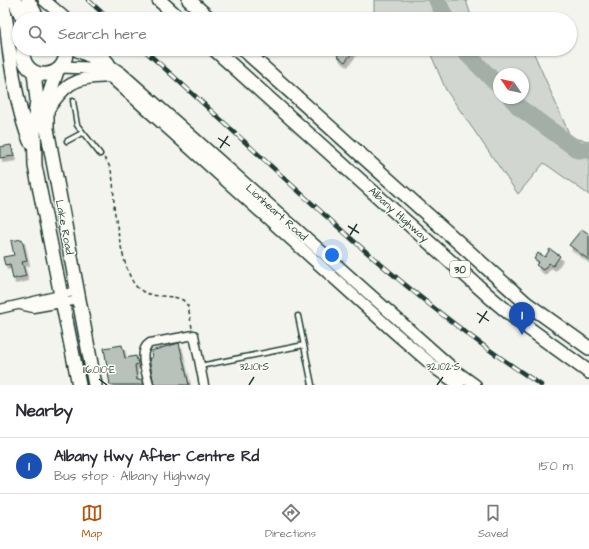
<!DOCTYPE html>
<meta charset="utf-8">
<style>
body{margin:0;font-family:"Architects Daughter",sans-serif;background:#f7f7f7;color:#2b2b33}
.compass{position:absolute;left:493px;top:68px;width:36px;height:36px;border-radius:50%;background:#fff;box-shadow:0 1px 3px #0004;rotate:304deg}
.you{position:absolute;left:332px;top:255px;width:14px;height:14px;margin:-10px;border:3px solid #fff;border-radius:50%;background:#1a73e8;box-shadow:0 0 0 6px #1a73e833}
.badge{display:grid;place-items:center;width:26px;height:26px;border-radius:50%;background:#b45309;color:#fff;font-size:13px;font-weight:700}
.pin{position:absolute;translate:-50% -33px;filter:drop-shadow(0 1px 2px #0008)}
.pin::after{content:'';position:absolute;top:21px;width:14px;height:12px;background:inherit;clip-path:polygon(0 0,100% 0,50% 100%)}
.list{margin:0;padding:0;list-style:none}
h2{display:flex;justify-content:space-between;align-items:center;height:52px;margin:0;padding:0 16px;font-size:17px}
h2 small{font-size:13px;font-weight:400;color:#7c7c81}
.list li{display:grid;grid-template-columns:26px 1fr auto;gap:12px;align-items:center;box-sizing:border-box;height:56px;padding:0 16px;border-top:1px solid #e1e1e2}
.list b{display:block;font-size:15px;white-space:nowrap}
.list p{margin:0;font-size:13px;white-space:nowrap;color:#7c7c81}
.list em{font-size:13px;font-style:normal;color:#7c7c81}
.icon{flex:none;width:22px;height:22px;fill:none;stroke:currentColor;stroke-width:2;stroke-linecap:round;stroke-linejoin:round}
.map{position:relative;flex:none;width:589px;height:385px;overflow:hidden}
.search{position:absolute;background:#fff;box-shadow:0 1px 3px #0004;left:12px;right:12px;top:12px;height:44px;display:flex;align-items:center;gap:10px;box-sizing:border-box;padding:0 14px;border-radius:22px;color:#7c7c81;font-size:15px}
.sheet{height:108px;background:#fff}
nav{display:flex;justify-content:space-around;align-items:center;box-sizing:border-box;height:56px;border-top:1px solid #e1e1e2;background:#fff;font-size:11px;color:#7c7c81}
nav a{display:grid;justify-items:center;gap:2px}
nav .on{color:#b45309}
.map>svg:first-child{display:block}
</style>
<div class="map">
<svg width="589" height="385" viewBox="0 0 589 385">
<defs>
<filter id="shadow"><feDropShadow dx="2.5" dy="4.5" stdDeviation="0" flood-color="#0004"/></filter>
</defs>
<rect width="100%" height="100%" fill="#f4f4ef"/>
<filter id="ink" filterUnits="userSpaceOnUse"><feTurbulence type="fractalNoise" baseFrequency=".025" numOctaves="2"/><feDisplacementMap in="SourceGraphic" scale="8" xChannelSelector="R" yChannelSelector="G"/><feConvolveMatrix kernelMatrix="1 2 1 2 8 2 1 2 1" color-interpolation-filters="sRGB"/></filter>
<g filter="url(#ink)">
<!-- green -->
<path fill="#d1d6d1" stroke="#788a82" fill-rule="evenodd" d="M374 0H466L472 19H374Z
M422 49H532L571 138 589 141V195L544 163 518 194 446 90 429 50ZM499 74H523V98H499Z"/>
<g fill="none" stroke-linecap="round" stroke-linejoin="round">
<!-- river -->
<path stroke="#a3aea7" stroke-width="17" d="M437 0 446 19
M462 49 499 86
M511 98 520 108 578 150H589"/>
</g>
<!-- building -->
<path fill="#b9c1bb" stroke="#1f3d34" filter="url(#shadow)" d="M342 49H355L345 62 337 56Z
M11 145 14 156 0 158V147Z
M582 229 589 234V260L569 245Z
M22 239 27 261 22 262 26 276 13 279 10 264 5 265 3 257 14 255 11 241Z
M550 249 560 256 553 266 549 263 543 270 536 265 539 262 534 259 538 253 545 257Z
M179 343 189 385H154L149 358H152L151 351Z
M122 345 125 358 136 356 138 364 135 365 137 380 142 379 143 385H110L104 348Z"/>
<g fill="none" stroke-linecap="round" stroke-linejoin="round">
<defs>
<path id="service" d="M73 101 77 125 100 154
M67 141 82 133
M298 316 312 385
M200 366 304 345"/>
<path id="minor" d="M20 305 33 308 79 300
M0 309 77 291
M149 385C147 373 137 351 150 343L194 335 204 385"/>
<path id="secondary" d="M44 0 66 19
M73 49 112 67 121 73 457 372 475 385
M97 49 109 63
M61 67 90 68 112 78 395 333 439 371 459 385
M46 113C63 86 74 76 107 77"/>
<path id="primary" d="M1 0C7 16 7 31 9 48 13 78 19 114 30 141
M14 0 23 19
M28 0 38 19
M23 49C20 82 68 83 66 49
M57 71 47 101V129L95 385
M34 72 37 100 34 125 35 166 79 385"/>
<path id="trunk" d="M159 0 180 19
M189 0 210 19
M214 49 491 298 520 322 589 372
M243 49 526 303 589 348"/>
</defs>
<!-- service casing -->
<use href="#service" stroke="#1f3d34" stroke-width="7"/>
<!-- minor casing -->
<use href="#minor" stroke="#1f3d34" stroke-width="11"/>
<!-- secondary casing -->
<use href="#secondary" stroke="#1f3d34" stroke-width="14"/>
<!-- primary casing -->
<use href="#primary" stroke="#1f3d34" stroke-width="16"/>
<!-- trunk casing -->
<use href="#trunk" stroke="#1f3d34" stroke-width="16"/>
<!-- path -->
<path stroke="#1f3d34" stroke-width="1.5" stroke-dasharray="4 3" stroke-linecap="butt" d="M104 158C117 172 112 196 115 214 118 232 125 279 139 289 154 300 168 293 183 300L188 306 192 328"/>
<!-- service -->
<use href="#service" stroke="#fdfcf7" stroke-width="4"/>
<!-- minor -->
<use href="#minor" stroke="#fdfcf7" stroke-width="8"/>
<!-- secondary -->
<use href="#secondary" stroke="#fdfcf7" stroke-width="11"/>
<!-- primary -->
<use href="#primary" stroke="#fdfcf7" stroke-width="13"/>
<!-- trunk -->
<use href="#trunk" stroke="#fdfcf7" stroke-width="13"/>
<defs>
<path id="rail" d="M88 0 109 19
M143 49C273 164 394 291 541 385"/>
</defs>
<!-- rail casing -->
<use href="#rail" stroke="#1f3d34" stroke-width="4.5"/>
<!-- rail -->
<use href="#rail" stroke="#fdfcf7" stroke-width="3" stroke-dasharray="9" stroke-linecap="butt"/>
</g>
</g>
<!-- ticks -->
<path fill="none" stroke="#1f3d34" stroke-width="1.5" d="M218 138 230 146M220 148 228 136M348 226 359 233M350 235 357 224M477 313 489 321M479 323 487 311M99 379 107 385M249 385 254 377M437 385 443 377"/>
<g text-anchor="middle" stroke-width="3" stroke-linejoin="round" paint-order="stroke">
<!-- shield labels -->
<rect fill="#fdfcf7" stroke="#62766e" stroke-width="1" x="450" y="261" width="20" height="16" rx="3"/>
<g font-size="10" font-weight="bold" fill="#1f3d34">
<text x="460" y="273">30</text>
</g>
<!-- street labels -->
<g font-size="11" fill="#1f3d34" stroke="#fdfcf7">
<text transform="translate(277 212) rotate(42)" y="4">Lionheart Road</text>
<text transform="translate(399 214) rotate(42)" y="4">Albany Highway</text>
<text transform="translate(65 227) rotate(79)" y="4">Lake Road</text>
</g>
</g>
<g font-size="10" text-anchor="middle" fill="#1f3d34" stroke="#fdfcf7" stroke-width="3" stroke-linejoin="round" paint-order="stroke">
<text x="254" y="370">32.101°S</text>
<text x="443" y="370">32.102°S</text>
<text x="99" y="373">116.010°E</text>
</g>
</svg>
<svg class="compass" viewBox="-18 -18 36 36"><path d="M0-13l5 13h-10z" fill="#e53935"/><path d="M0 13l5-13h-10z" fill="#7c7c81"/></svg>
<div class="you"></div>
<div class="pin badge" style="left:522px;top:335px;background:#1a4fb4">1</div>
<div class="search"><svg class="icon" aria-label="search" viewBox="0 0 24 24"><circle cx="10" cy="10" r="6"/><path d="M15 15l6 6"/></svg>Search here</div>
</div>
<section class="sheet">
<h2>Nearby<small></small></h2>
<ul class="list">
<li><span class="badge" style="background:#1a4fb4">1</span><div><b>Albany Hwy After Centre Rd</b><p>Bus stop · Albany Highway</p></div><em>150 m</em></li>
</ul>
</section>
<nav>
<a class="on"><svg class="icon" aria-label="map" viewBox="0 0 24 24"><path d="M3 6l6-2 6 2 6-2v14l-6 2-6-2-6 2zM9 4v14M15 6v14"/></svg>Map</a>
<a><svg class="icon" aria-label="directions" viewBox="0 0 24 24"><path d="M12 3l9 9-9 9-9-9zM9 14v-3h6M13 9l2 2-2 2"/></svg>Directions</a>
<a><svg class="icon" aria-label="saved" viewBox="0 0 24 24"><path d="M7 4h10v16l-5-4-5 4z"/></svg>Saved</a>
</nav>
